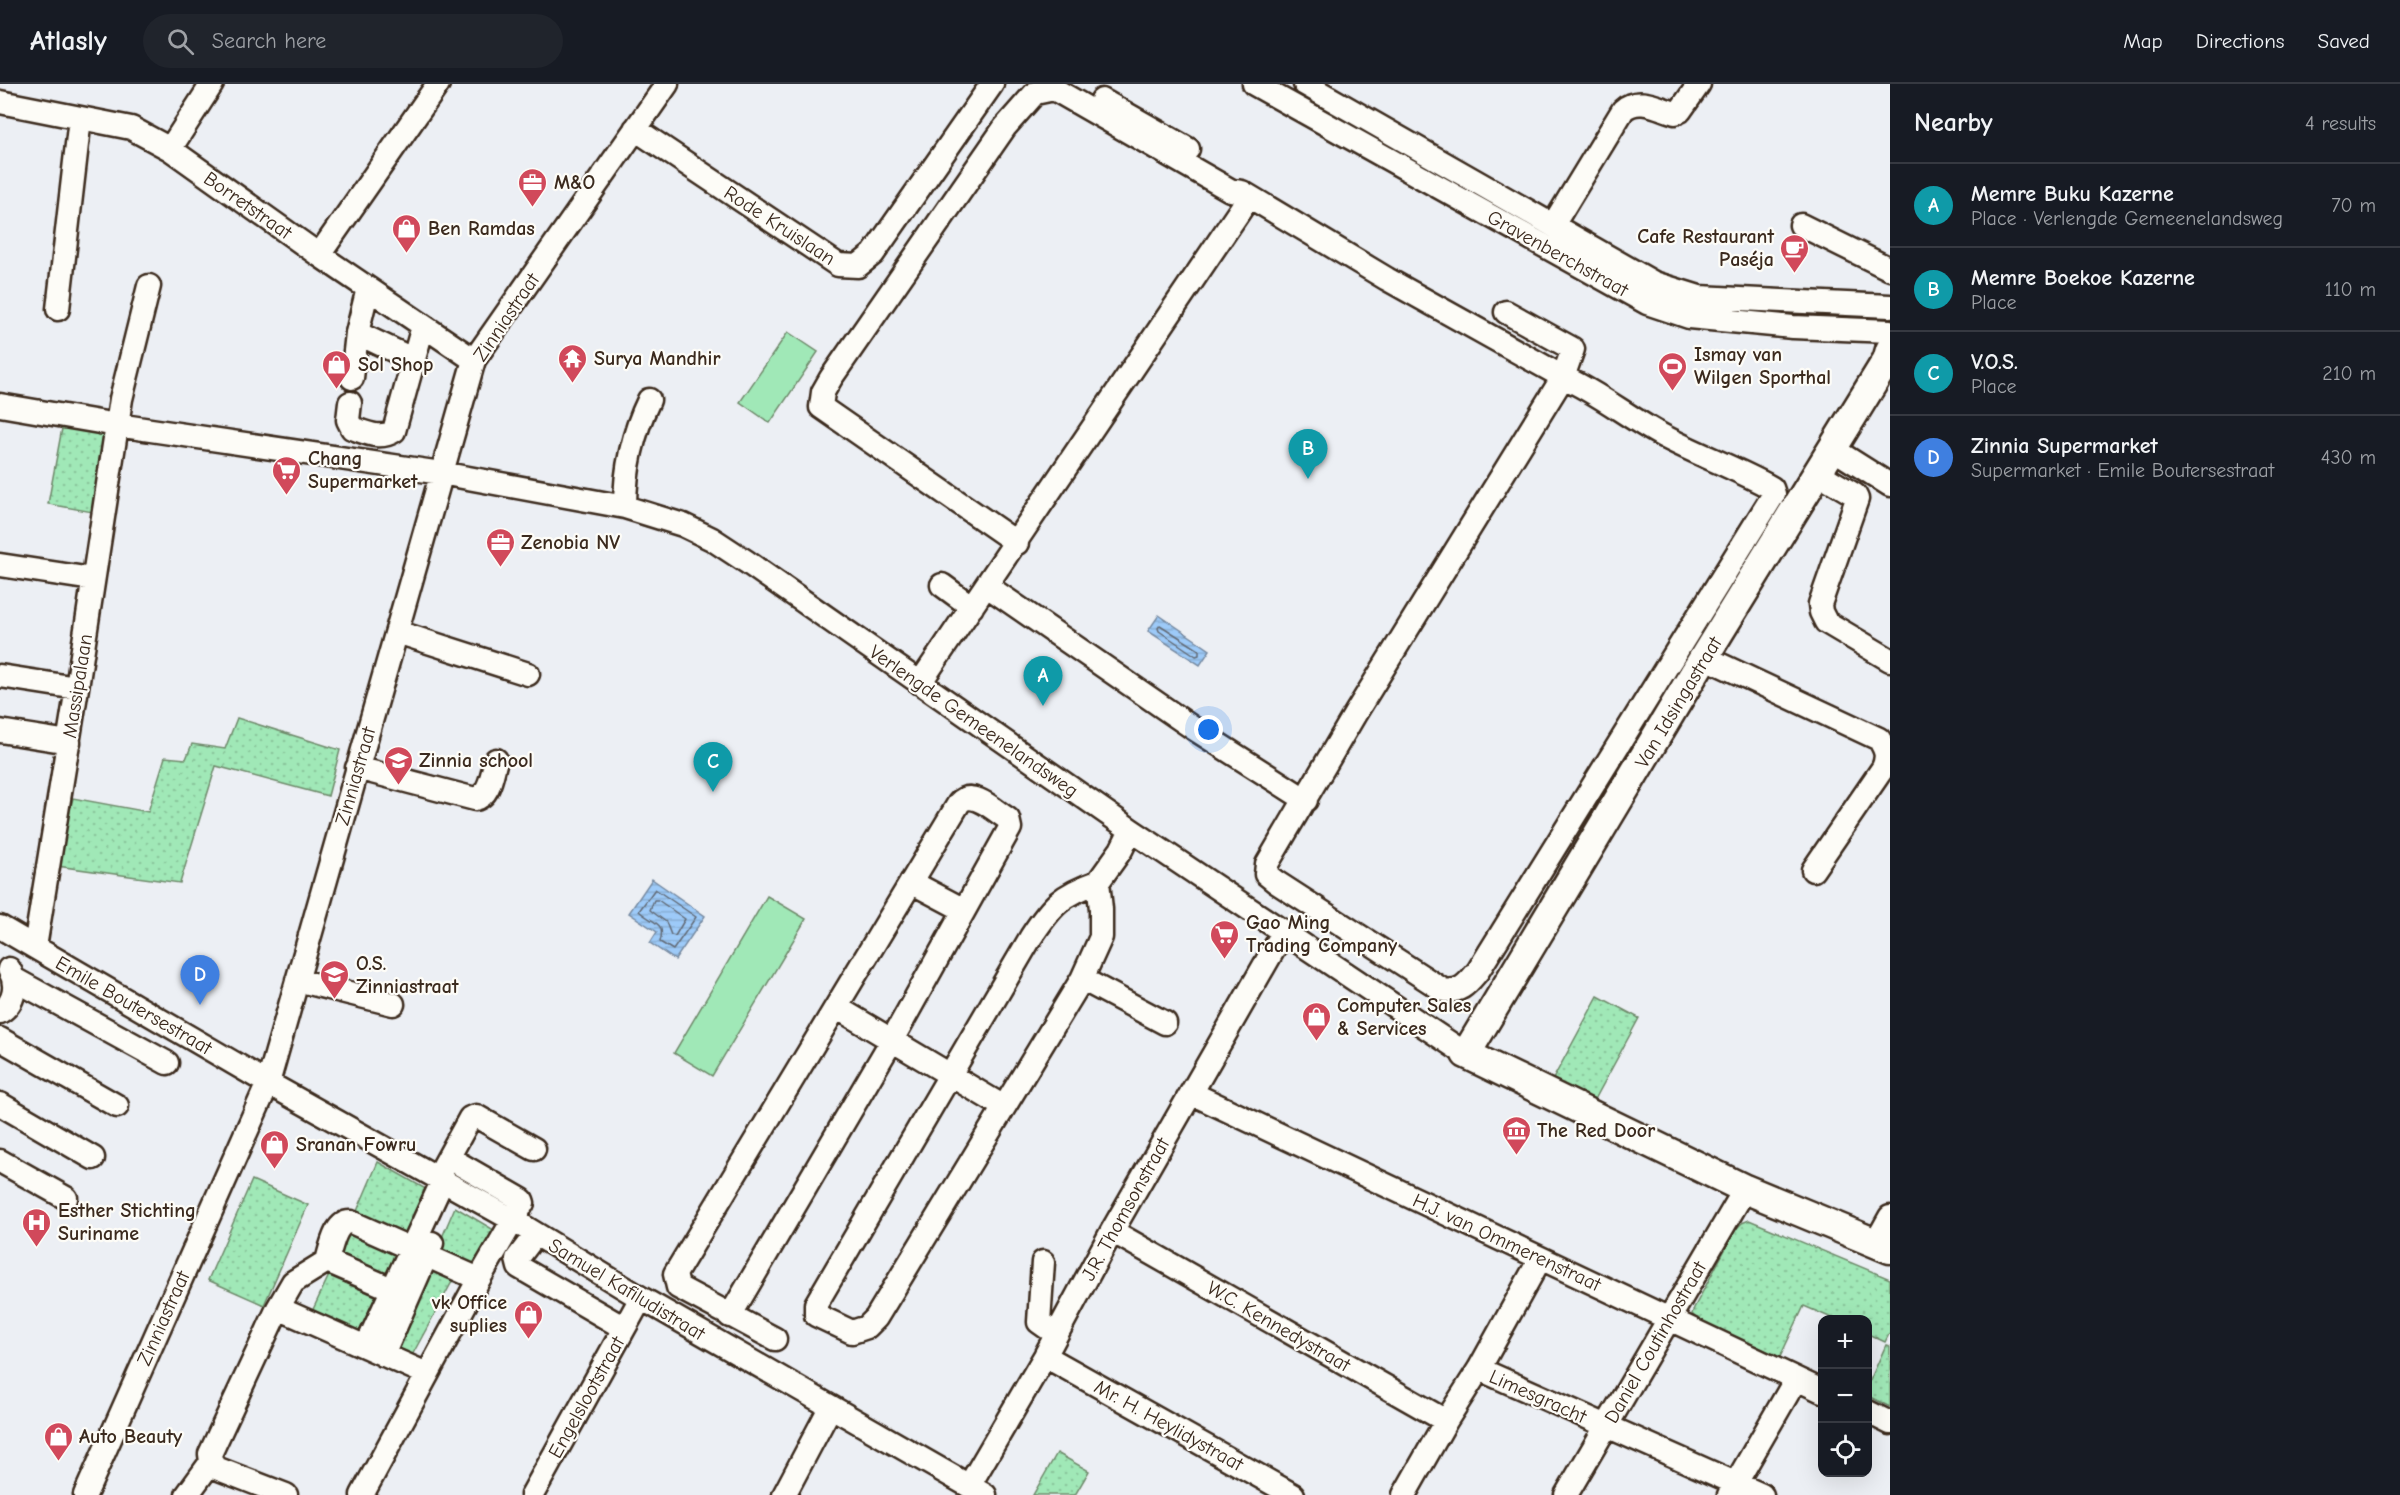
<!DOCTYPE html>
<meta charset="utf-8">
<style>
body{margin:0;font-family:"Comic Neue",sans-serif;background:#20242c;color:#f1f3f6}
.controls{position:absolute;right:18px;bottom:18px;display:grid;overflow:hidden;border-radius:12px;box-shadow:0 6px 24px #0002}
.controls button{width:54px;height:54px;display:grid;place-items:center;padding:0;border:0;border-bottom:2px solid #363941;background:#171b24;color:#f1f3f6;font:30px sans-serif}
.you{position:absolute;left:1209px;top:646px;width:21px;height:21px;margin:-15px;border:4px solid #fff;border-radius:50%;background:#1a73e8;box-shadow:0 0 0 9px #1a73e833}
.badge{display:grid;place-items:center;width:39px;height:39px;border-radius:50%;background:#d1495b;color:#fff;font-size:20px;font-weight:700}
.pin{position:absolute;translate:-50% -50px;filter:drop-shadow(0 2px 3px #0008)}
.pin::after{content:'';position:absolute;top:32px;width:21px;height:18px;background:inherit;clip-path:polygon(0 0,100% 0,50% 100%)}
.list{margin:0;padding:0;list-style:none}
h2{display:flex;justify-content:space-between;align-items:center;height:78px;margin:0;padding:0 24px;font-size:26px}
h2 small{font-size:20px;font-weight:400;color:#9ea1a6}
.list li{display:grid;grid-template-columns:39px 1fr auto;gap:18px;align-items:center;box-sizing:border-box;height:84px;padding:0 24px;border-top:2px solid #363941}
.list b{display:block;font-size:22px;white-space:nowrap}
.list p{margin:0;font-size:20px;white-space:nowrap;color:#9ea1a6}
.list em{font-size:20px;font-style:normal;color:#9ea1a6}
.icon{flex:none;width:33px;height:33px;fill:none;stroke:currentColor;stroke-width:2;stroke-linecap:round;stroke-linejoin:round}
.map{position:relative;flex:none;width:1890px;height:1411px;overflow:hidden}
header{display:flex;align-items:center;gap:36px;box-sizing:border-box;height:84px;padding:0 30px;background:#171b24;border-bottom:2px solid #363941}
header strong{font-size:28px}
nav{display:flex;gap:33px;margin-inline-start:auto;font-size:21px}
.search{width:420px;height:54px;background:#20242c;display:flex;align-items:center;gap:15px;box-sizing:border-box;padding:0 21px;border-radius:33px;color:#9ea1a6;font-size:22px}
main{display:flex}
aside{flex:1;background:#171b24}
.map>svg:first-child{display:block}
</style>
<header>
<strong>Atlasly</strong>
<div class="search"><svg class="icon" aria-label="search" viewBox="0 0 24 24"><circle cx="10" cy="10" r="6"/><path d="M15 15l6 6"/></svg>Search here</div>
<nav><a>Map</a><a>Directions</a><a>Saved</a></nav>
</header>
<main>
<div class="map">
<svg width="1890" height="1411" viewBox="0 0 1890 1411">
<defs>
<pattern id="grass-dots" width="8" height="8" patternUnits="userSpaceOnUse" patternTransform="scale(1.5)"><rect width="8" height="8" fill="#a0e8b7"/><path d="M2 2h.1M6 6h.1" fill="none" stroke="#8bc79d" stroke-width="1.8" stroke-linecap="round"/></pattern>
<pattern id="water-rules" width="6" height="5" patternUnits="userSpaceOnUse" patternTransform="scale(1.5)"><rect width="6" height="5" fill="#9dcaf8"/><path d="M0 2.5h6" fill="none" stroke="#88aed4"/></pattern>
</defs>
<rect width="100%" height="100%" fill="#eceff4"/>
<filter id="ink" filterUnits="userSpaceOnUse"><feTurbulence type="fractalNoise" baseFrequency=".0167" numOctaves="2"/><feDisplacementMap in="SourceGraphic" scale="12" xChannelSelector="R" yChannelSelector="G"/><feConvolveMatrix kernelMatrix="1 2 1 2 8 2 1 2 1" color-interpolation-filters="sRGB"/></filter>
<g filter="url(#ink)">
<!-- grass -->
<path fill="url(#grass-dots)" stroke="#6e896a" stroke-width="1.5" d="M63 339 111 348 98 429 48 420Z
M237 634 340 666 328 712 216 682 180 799 57 782 73 714 148 728 165 673 186 675 192 660 225 665Z
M1598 912 1639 934 1593 1019 1552 997Z
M378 1078 431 1108 411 1159 354 1134Z
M252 1096 308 1121 264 1221 208 1196Z
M455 1123 499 1149 482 1187 437 1165Z
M1749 1136 1890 1195V1248L1885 1258 1868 1250V1236L1834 1235 1804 1222 1780 1273 1697 1235 1692 1230 1694 1224 1736 1145 1742 1139Z
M348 1149 407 1166 396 1197 338 1170Z
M432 1180 454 1194 410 1275 393 1271Z
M331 1187 385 1208 369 1254 309 1234Z
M1886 1261 1890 1262V1323L1868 1312V1301Z
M1057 1369 1089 1387 1075 1411H1033Z"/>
<!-- park -->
<path fill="#a0e8b7" stroke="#6e896a" stroke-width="1.5" d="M788 248 818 268 770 339 740 318Z
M767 812 806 835 712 992 674 969Z"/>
<!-- water -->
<path fill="url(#water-rules)" stroke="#768aa1" stroke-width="1.5" d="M1159 531 1210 566 1200 581 1148 547Z
M652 795 705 832 675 876 650 859 657 848 629 829Z"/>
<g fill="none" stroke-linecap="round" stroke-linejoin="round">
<!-- shore -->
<path stroke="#626a75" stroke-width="1.5" d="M1160 541 1199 566V571L1196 572 1159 547 1158 544Z
M655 805 696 833 673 866 660 858C666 837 653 840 639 827Z
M654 816H658L685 835 675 852 671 851 666 838 650 826Z"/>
<defs>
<path id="minor" d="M1045 0 1230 106 1242 108 1387 195 1563 293 1355 630 1267 780 1266 790 1276 798 1443 906C1461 909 1467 900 1478 887L1774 410 1772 404C1736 384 1699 371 1663 352 1629 334 1599 309 1563 293L1573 265 1506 228
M1254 0 1647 219 1689 233 1793 243 1890 247
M1305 0 1654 199 1699 213 1890 222
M1102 16 1188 65
M0 18 131 44 170 65 319 171 474 276
M635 45 838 181 858 182 873 170 992 0
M170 65 212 0
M1553 141 1623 26C1638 12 1658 24 1675 29L1680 27 1699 0
M1801 141 1890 185
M319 171 438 0
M58 225 80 34
M357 249 414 276
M352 294 357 249 368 204
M350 319 348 336 352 344C367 349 380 356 394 347L423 242
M0 321 117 341 441 389 625 423 683 441 712 455 747 478 1131 746 1466 970
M1833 365 1890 401
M1818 389 1855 411 1857 415 1820 520 1821 528 1826 538 1890 576
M625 423C625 387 633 349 649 316
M1017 459 821 323 823 308 831 294 1005 43 1035 9 1054 5
M0 481 92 495
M942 501 972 523
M987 502 1193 644 1306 716
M397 548 528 590
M1704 573 1879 655C1886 666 1888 672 1883 684L1813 786
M0 592 77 604
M920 599 1249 113
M0 647 69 658
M357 684 475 715C490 712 492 689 496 676
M911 798 964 826
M1098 798C1061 811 1052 821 1031 853L816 1220V1231L852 1248 867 1243 876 1234 1082 895 1101 853V825L1098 798 1121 766 1131 746
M0 843 268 999 513 1136 641 1214 985 1411
M35 863 77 604 121 315 149 202
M14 895 167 979
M1082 895 1165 939
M297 896 393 920
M836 923 1004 1023
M0 928C15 919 18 900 9 885
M0 955 117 1022
M1191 1009 1822 1307
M0 1020 93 1074
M0 1077 66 1114
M442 1085 470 1034 476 1032 534 1065
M1112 1147 1446 1337
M536 1150 517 1175 519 1183 624 1244
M1876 1158 1890 1133
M1043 1178 1039 1238 1056 1250
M408 1212 327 1177C331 1164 335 1137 351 1138L479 1195
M278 1224 427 1290
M730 1232 892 956 1010 744 1008 735C995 727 972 704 959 719L675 1190 678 1203 775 1255
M366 1263 442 1098
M383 1271 432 1159
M1045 1272 1293 1411
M1479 1285 1762 1411
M1868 1328 1890 1339
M969 1402 1045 1272 1112 1147 1283 849
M85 1411 268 999 474 276 667 0
M187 1411 211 1378
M286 1411 216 1384 211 1378 210 1370 278 1224 293 1198 327 1177
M362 1411 479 1195 523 1119 522 1116 449 1074
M532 1411 641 1214
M784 1411 830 1324
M1404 1411 1446 1337 1479 1285 1540 1175
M1566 1411 1745 1105
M1729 1411 1796 1295"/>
<path id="major" d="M1890 266 1887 276 1704 573 1466 970 1745 1105 1890 1165"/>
</defs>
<!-- minor casing -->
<use href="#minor" stroke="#3b2a1e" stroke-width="27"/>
<!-- major casing -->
<use href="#major" stroke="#3b2a1e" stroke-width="33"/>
<!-- minor -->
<use href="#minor" stroke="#fdfcf7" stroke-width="22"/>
<!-- major -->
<use href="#major" stroke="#fdfcf7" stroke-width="28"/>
</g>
</g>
<!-- icons -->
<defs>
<symbol id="office-pin" viewBox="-11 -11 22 30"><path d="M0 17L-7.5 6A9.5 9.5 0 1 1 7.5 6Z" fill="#d1495b" stroke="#fdfcf7"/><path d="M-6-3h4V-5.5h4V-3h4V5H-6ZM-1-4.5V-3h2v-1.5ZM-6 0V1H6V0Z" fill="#fff"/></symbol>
<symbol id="shop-pin" viewBox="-11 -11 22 30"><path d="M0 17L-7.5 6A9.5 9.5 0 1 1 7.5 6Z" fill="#d1495b" stroke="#fdfcf7"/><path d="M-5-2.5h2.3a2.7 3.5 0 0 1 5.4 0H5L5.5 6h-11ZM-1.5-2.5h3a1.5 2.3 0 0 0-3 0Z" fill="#fff"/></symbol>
<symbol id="cafe-pin" viewBox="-11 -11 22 30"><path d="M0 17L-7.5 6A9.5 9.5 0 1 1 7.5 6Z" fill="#d1495b" stroke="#fdfcf7"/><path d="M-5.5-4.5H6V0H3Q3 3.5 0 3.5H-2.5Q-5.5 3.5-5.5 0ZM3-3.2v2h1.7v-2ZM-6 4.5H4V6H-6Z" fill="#fff"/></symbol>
<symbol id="temple-pin" viewBox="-11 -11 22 30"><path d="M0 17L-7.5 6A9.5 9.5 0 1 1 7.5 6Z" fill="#d1495b" stroke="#fdfcf7"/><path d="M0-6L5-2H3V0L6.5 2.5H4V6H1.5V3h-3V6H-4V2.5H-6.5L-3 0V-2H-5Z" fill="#fff"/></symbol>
<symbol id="stadium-pin" viewBox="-11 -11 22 30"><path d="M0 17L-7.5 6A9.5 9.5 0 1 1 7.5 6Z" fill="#d1495b" stroke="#fdfcf7"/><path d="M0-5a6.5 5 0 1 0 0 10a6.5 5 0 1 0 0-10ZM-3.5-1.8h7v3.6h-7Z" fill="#fff"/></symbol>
<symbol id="supermarket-pin" viewBox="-11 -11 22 30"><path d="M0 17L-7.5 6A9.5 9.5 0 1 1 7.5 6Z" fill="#d1495b" stroke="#fdfcf7"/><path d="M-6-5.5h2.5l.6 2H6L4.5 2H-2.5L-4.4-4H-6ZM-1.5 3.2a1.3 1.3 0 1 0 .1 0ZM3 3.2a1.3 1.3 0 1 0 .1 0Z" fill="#fff"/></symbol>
<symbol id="school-pin" viewBox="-11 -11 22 30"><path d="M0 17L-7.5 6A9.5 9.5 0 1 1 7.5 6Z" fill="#d1495b" stroke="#fdfcf7"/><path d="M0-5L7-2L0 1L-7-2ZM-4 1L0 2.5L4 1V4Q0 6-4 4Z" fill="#fff"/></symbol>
<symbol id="museum-pin" viewBox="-11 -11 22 30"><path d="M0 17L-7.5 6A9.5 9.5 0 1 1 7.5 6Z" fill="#d1495b" stroke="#fdfcf7"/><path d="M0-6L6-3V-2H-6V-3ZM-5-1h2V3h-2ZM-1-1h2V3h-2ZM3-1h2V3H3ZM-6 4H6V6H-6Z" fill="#fff"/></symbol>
<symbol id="hospital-pin" viewBox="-11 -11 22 30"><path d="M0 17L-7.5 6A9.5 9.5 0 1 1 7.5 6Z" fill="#d1495b" stroke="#fdfcf7"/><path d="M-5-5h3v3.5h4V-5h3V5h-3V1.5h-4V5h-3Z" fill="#fff"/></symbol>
</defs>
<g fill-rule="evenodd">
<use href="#office-pin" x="516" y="82" width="33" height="45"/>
<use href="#shop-pin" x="390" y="128" width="33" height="45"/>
<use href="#cafe-pin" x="1778" y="148" width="33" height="45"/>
<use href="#temple-pin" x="556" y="258" width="33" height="45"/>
<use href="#shop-pin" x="320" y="264" width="33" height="45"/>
<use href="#stadium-pin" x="1656" y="266" width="33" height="45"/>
<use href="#supermarket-pin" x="270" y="370" width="33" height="45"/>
<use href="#office-pin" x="484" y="442" width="33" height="45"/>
<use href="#school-pin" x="382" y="660" width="33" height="45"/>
<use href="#supermarket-pin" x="1208" y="834" width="33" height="45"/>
<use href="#school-pin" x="318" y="874" width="33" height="45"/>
<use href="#shop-pin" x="1300" y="916" width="33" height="45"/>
<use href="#museum-pin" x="1500" y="1030" width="33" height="45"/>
<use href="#shop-pin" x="258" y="1044" width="33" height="45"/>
<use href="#hospital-pin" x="20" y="1122" width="33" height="45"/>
<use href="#shop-pin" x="512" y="1214" width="33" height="45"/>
<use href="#shop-pin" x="42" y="1336" width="33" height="45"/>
</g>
<g text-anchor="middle" stroke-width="4.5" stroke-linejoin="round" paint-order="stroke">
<!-- poi labels -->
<g font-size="20" font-weight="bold" fill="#3b2a1e" stroke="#fdfcf7" text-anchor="start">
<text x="554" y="105">M&amp;O</text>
<text x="428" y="151">Ben Ramdas</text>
<text x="1774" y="159" text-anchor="end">Cafe Restaurant<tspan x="1774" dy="23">Paséja</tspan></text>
<text x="1694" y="277">Ismay van<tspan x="1694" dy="23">Wilgen Sporthal</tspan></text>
<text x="594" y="281">Surya Mandhir</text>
<text x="358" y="287">Sol Shop</text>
<text x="308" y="381">Chang<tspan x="308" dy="23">Supermarket</tspan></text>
<text x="521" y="465">Zenobia NV</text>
<text x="419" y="683">Zinnia school</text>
<text x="1246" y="845">Gao Ming<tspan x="1246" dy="23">Trading Company</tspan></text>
<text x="356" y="886">O.S.<tspan x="356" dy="23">Zinniastraat</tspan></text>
<text x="1337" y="928">Computer Sales<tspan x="1337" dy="23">&amp; Services</tspan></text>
<text x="1537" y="1053">The Red Door</text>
<text x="296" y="1067">Sranan Fowru</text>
<text x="58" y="1133">Esther Stichting<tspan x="58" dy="23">Suriname</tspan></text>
<text x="507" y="1225" text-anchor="end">vk Office<tspan x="507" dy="23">suplies</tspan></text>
<text x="79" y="1359">Auto Beauty</text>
</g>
<!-- street labels -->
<g font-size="20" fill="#3b2a1e" stroke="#fdfcf7">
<text transform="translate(248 121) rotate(35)" y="7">Borretstraat</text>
<text transform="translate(780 141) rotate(33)" y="7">Rode Kruislaan</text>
<text transform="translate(1558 169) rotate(29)" y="7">Gravenberchstraat</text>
<text transform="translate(506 233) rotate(-56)" y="7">Zinniastraat</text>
<text transform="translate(77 602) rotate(-81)" y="7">Massipalaan</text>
<text transform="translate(1678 618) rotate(-59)" y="7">Van Idsingastraat</text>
<text transform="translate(974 637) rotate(35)" y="7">Verlengde Gemeenelandsweg</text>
<text transform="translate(355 692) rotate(-74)" y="7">Zinniastraat</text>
<text transform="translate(134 921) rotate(30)" y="7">Emile Boutersestraat</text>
<text transform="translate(1125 1125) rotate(-61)" y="7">J.R. Thomsonstraat</text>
<text transform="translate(1507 1158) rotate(25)" y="7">H.J. van Ommerenstraat</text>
<text transform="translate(627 1205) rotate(31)" y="7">Samuel Kafiludistraat</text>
<text transform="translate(163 1234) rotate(-66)" y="7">Zinniastraat</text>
<text transform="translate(1279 1242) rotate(30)" y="7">W.C. Kennedystraat</text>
<text transform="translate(1655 1258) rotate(-60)" y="7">Daniel Coutinhostraat</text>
<text transform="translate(1538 1312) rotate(24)" y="7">Limesgracht</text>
<text transform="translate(586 1313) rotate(-61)" y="7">Engelslootstraat</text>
<text transform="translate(1169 1341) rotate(29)" y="7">Mr. H. Heylidystraat</text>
</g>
</g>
</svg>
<div class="controls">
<button>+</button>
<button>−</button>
<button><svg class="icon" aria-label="locate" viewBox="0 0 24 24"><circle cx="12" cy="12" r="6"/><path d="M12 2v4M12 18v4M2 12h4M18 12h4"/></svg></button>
</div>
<div class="you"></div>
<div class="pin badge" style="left:1043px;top:622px;background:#0f9aa8">A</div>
<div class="pin badge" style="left:1308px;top:395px;background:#0f9aa8">B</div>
<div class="pin badge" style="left:713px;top:708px;background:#0f9aa8">C</div>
<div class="pin badge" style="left:200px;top:921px;background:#3f7fe0">D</div>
</div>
<aside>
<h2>Nearby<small>4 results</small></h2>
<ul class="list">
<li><span class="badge" style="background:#0f9aa8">A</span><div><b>Memre Buku Kazerne</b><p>Place · Verlengde Gemeenelandsweg</p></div><em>70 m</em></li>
<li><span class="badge" style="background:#0f9aa8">B</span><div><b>Memre Boekoe Kazerne</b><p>Place</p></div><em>110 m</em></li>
<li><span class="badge" style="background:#0f9aa8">C</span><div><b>V.O.S.</b><p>Place</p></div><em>210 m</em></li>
<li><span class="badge" style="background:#3f7fe0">D</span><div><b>Zinnia Supermarket</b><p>Supermarket · Emile Boutersestraat</p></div><em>430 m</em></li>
</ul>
</aside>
</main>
